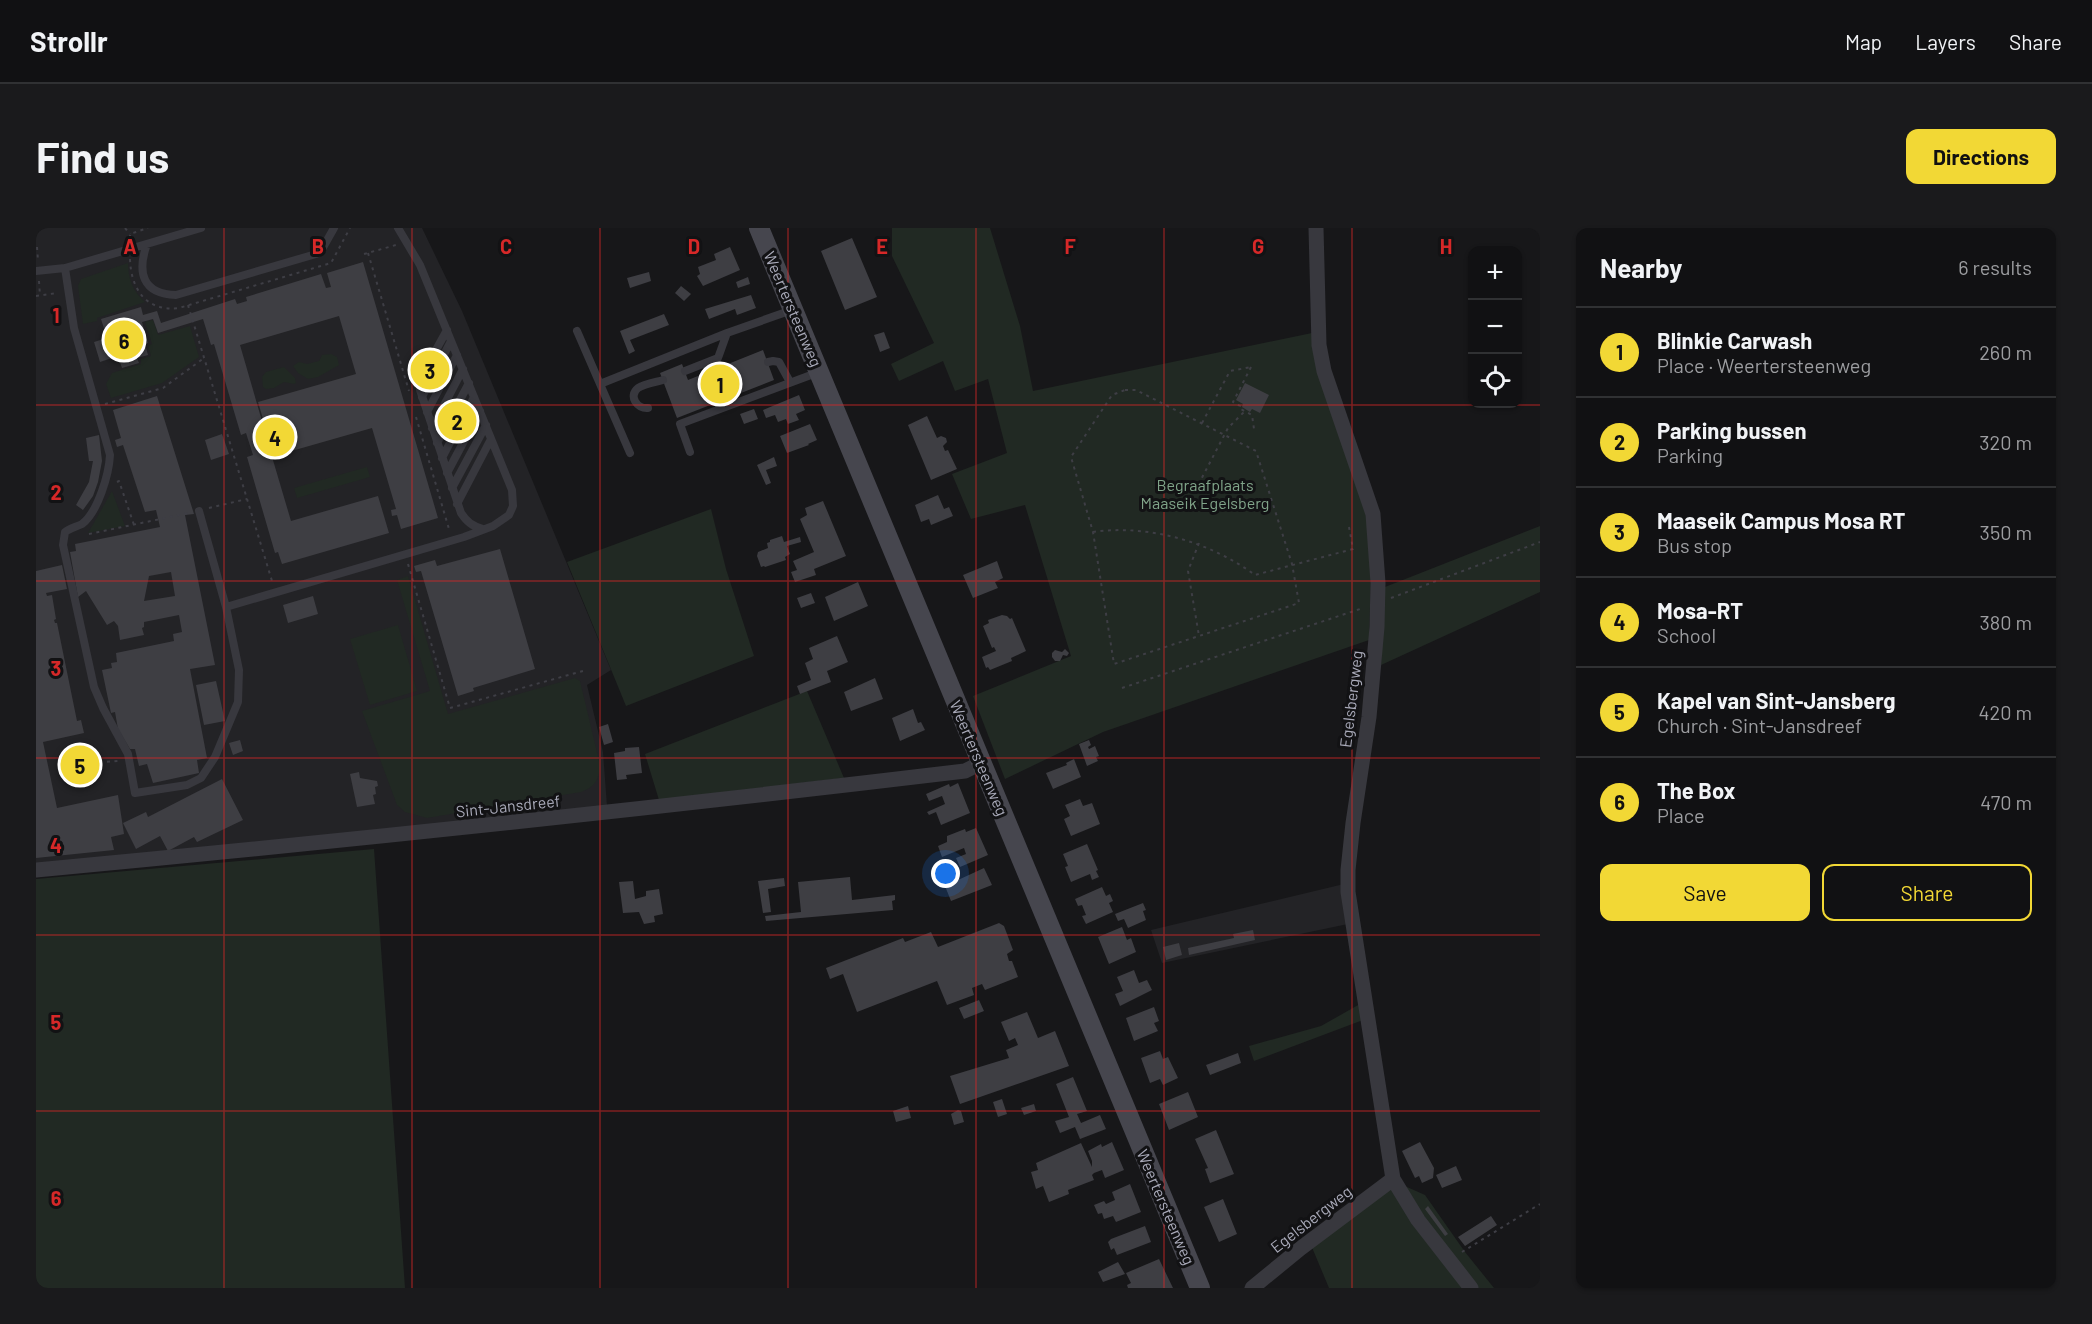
<!DOCTYPE html>
<meta charset="utf-8">
<style>
body{margin:0;font-family:Barlow,sans-serif;background:#1a1a1c;color:#f1f3f6}
.controls{position:absolute;right:18px;top:18px;display:grid;overflow:hidden;border-radius:12px;box-shadow:0 2px 4px #0004}
.controls button{width:54px;height:54px;display:grid;place-items:center;padding:0;border:0;border-bottom:2px solid #303133;background:#111113;color:#f1f3f6;font:30px sans-serif}
.you{position:absolute;left:910px;top:646px;width:21px;height:21px;margin:-15px;border:4px solid #fff;border-radius:50%;background:#1a73e8;box-shadow:0 0 0 9px #1a73e833}
.badge{display:grid;place-items:center;width:39px;height:39px;border-radius:50%;background:#f2d835;color:#111;font-size:20px;font-weight:700}
.pin{position:absolute;translate:-50% -50%;border:3px solid #fff;box-shadow:0 2px 6px #0006}
.list{margin:0;padding:0;list-style:none}
h2{display:flex;justify-content:space-between;align-items:center;height:78px;margin:0;padding:0 24px;font-size:26px}
h2 small{font-size:20px;font-weight:400;color:#9c9da0}
.list li{display:grid;grid-template-columns:39px 1fr auto;gap:18px;align-items:center;box-sizing:border-box;height:90px;padding:0 24px;border-top:2px solid #303133}
.list b{display:block;font-size:22px;white-space:nowrap}
.list p{margin:0;font-size:20px;white-space:nowrap;color:#9c9da0}
.list em{font-size:20px;font-style:normal;color:#9c9da0}
.actions{display:flex;gap:12px;padding:18px 24px}
.actions a{flex:1;padding:14px 0;border:2px solid #f2d835;border-radius:12px;text-align:center;font-size:21px;color:#f2d835}
.actions .main{background:#f2d835;color:#111}
.icon{flex:none;width:33px;height:33px;fill:none;stroke:currentColor;stroke-width:2;stroke-linecap:round;stroke-linejoin:round}
.map{position:relative;flex:none;width:1504px;height:1060px;overflow:hidden;border-radius:12px}
header{display:flex;align-items:center;gap:36px;box-sizing:border-box;height:84px;padding:0 30px;background:#111113;border-bottom:2px solid #303133}
header strong{font-size:28px}
nav{display:flex;gap:33px;margin-inline-start:auto;font-size:21px}
.intro{display:flex;align-items:center;justify-content:space-between;box-sizing:border-box;height:144px;padding:0 36px}
h1{margin:0;font-size:42px}
.button{padding:15px 27px;border-radius:12px;background:#f2d835;color:#111;font-size:21px;font-weight:700}
main{display:flex;gap:36px;padding:0 36px}
aside{flex:1;background:#111113;border-radius:12px;box-shadow:0 2px 4px #0004}
.map>svg:first-child{display:block}
</style>
<header>
<strong>Strollr</strong>
<nav><a>Map</a><a>Layers</a><a>Share</a></nav>
</header>
<div class="intro"><h1>Find us</h1><a class="button">Directions</a></div>
<main>
<div class="map">
<svg width="1504" height="1060" viewBox="0 0 1504 1060">
<rect width="100%" height="100%" fill="#171719"/>
<!-- built -->
<path fill="#232326" d="M0 0H386L426 83 575 442 551 457 567 524 571 578 0 639Z
M1308 656 1312 696 1126 735 1115 702Z"/>
<!-- green -->
<path fill="#212923" d="M856 0H954L984 98 997 163 1276 105 1330 282 1336 310 1333 412 1067 504 969 551 937 468 1035 428 989 277 935 291 916 246 971 225 952 151 919 163 907 133 863 153 855 136 898 115 856 28Z
M92 35C92 50 97 64 109 74L61 90V93L47 96 42 58 45 51Z
M117 92 122 107 154 98 163 129 126 155 75 170 70 156 76 145 105 136V131L115 128 112 118 116 116 109 94Z
M295 126 301 129 303 137 282 149 272 151 262 145 257 138 263 134 271 136 283 133 286 127Z
M248 139 259 150 260 155 258 156 248 154 238 160 230 161 227 159 226 149 230 144Z
M331 239 334 249 261 270 258 260Z
M76 263 89 298 52 305Z
M675 281 690 341 718 428 590 478 531 334Z
M1504 298V364L1345 437 1349 359Z
M372 348 412 486 539 450 544 453 564 537C563 552 559 559 545 564L391 590 369 584 361 577 326 483 394 463 361 352Z
M362 397 381 463 334 477 314 411Z
M771 463 808 550 623 572 609 526Z
M338 621 369 1060H0V651Z
M1324 776 1327 792 1218 833 1213 818 1285 798Z
M1371 959 1389 967 1429 1024 1458 1060H1293L1275 1017 1353 961Z"/>
<!-- building -->
<path fill="#3e3e43" fill-rule="evenodd" d="M816 10 841 69 809 82 785 23Z
M694 19 704 42 667 58 661 48 664 46 662 39 680 32 678 26Z
M327 34 402 290 365 301 361 287 356 288 355 282 360 281 336 200 238 228 222 174 320 146 303 88 204 117 228 200 221 202 228 224 234 222 255 293 342 268 353 305 246 336 242 324 239 325 211 229 217 227 210 205 205 207 178 116 175 117 167 91 122 105 117 91 106 94 112 115 109 116 112 127 101 130 103 135 86 140 82 128 64 134 58 114 71 110 65 91 105 79 107 87 121 83 125 95 199 71 201 76 211 73 210 69 285 46 290 60 295 59 291 45Z
M613 44 615 53 594 60 591 50Z
M712 49 714 56 702 60 700 54Z
M645 58 655 66 648 73 639 65Z
M715 67 720 80 701 87 699 81 673 91 669 81Z
M628 86 633 97 594 112 599 123 593 126 584 103Z
M848 104 854 120 844 124 838 107Z
M727 122 738 152 641 190 624 145 646 136 652 152Z
M1209 155 1233 167 1224 185 1216 181 1214 184 1206 179 1207 176 1200 172Z
M763 167 769 182 760 186 763 192 752 196 750 191 742 194 739 187 730 190 727 182Z
M121 168 158 286 149 287 179 437 154 441 171 530 161 532 163 545 117 555 111 536 103 538 99 521H94L82 501 79 484 75 485 66 442 76 440 75 435 81 434 80 425 138 413 137 406 146 404 143 387 108 394V399L106 400 108 407 84 412 82 398 78 393 71 397 50 363 42 369 34 324 40 323 39 316 124 299 120 282 109 284 87 217 81 219 79 212 85 210 77 182ZM135 344 139 368 108 373 113 348Z
M718 181 722 191 708 196 704 186Z
M891 188 901 210 905 208 910 210 911 214 907 218 909 223 912 222 921 241 895 252 872 197Z
M774 196 781 212 772 216 773 217 751 225 744 208Z
M186 206 193 226 175 232 169 212Z
M63 207 66 233 62 254 57 268 47 282 40 277 53 254 57 233H53L50 210Z
M738 229 741 238 730 242 735 255 730 257 721 237Z
M902 267 908 281 913 279 917 288 895 297 893 291 885 294 879 277Z
M787 273 810 328 778 341 780 347 759 354 755 344 761 342 757 333 778 324 764 291 771 287 769 280Z
M746 308 748 314 764 309 765 314 751 318 754 326 749 329 750 332 729 339 728 338 725 339 721 328 722 324 732 320 731 315 734 314V312Z
M464 321 499 441 437 460 438 463 422 468 385 343 380 344 378 338 399 332 401 338Z
M961 333 967 350 959 354 962 360 937 370 927 347Z
M26 337 31 361 10 365 11 368 16 367 20 391 18 392 19 395H21L41 493 45 492 48 505 7 514 21 580 82 567 88 606 75 609 78 622 0 630V343Z
M822 354 832 378 798 393 789 369Z
M775 365 779 375 765 380 761 370Z
M277 368 282 386 252 395 247 377Z
M966 387 971 388 974 391 976 390 990 423 975 430 976 433 954 442 952 439 950 440 946 429 960 423 958 419 956 420 947 398 953 395 952 392Z
M801 408 812 434 791 443 795 454 764 466 761 458 775 452 769 435 777 431 773 420Z
M1029 421 1033 425 1031 428 1027 427 1024 433H1019L1016 429V425L1019 422 1026 424Z
M839 450 847 471 815 483 808 464Z
M180 453 189 493 168 497 160 457Z
M877 481 882 495 885 494 889 502 864 513 856 490Z
M572 496 577 514 568 517 563 499Z
M204 512 207 523 197 527 193 515Z
M1053 512 1055 517 1052 519 1053 521 1059 518 1063 528 1060 529 1062 533 1051 538 1043 516Z
M603 519 606 545 590 547 591 551 581 552 578 525 589 523V520Z
M49 527V531L56 530V539L50 540V543L33 545 31 528Z
M1038 531 1045 549 1017 561 1010 545 1031 537 1030 535Z
M323 544 324 550 341 553 342 558 339 559 340 566 337 567 339 576 321 579 314 546Z
M186 551 207 592 161 614 158 609 132 623 124 608 100 621 87 595 110 584 112 589Z
M922 555 934 585 905 597 900 584 893 587 891 584 909 576 906 568 893 573 890 566 913 556 914 559Z
M1044 571 1047 578 1056 575 1064 596 1035 608 1028 591 1034 588 1029 577Z
M940 600 952 627 924 639 920 630 930 626 928 620 906 629 902 618 911 614V608L929 601 930 604Z
M1051 616 1062 642 1060 643 1063 649 1056 652 1054 646 1035 654 1029 639 1032 638 1027 626Z
M948 640 956 657 915 673 909 658Z
M814 649 816 672 859 667V672L856 673 857 682 730 693 729 688 765 684 762 654Z
M748 650 749 658 732 661 735 684 727 685 722 653Z
M597 653 599 671 610 668V663L623 661 627 686 618 688 619 694 608 696 603 684 587 685 583 654Z
M1066 659 1070 668 1074 666 1077 673 1073 675 1077 684 1050 696 1046 688 1050 687 1046 677 1042 678 1039 671Z
M1107 675 1110 682 1107 683 1110 692 1092 700 1088 691 1082 693 1079 686Z
M963 695 968 698 977 722 971 726 973 733H976L982 749 949 762 946 756 936 760 938 767 911 777 901 753 821 784 807 746 794 751 790 740 867 710 869 714 895 704 902 719Z
M1086 699 1091 712 1095 710 1100 724 1073 736 1062 709Z
M1217 702 1219 712 1153 727 1152 720 1198 710 1197 706Z
M1143 715 1146 727 1130 732 1127 719Z
M1098 742 1103 755 1111 752 1116 762 1084 778 1079 766 1087 763 1081 749Z
M943 772 948 783 928 791 923 780Z
M1118 779 1123 793 1118 795 1122 803 1098 813 1090 790Z
M991 784 1002 810 1019 803 1033 838 924 876 914 848 973 830 970 822 982 817 979 810 973 813 965 794Z
M1124 823 1127 831 1132 829 1142 850 1127 857 1124 851 1114 855 1105 830Z
M1202 825 1205 835 1174 847 1170 837Z
M1037 849 1051 883 1041 886 1045 895 1064 887 1070 901 1044 911 1039 899 1024 905 1019 893 1033 889 1020 856Z
M1152 864 1162 889 1133 902 1123 876Z
M966 871 971 886 962 889 957 874Z
M998 876 1000 883 988 887 985 880Z
M872 878 875 890 860 894 857 883Z
M922 882 925 883 928 894 918 897 915 886Z
M1180 902 1198 946 1174 955 1169 941 1172 940 1159 911Z
M1076 914 1088 942 1069 950 1066 942 1058 945 1056 947 1058 952 1032 962 1033 966 1013 974 1007 958 1000 961 995 944 1002 942 1000 935 1045 915 1056 939V933L1052 923 1065 916 1066 919Z
M1384 914 1398 940 1397 950 1386 955 1383 948 1379 950 1366 923Z
M1420 938 1426 952 1406 960 1400 947Z
M1094 956 1105 984 1080 994 1077 988 1068 991 1066 985 1062 986 1058 977 1068 973 1070 976 1079 972 1076 964Z
M1187 971 1201 1006 1183 1014 1168 979Z
M1392 978 1412 1006 1409 1008 1389 981Z
M1455 988 1461 997 1429 1018 1422 1009Z
M1109 998 1115 1014 1081 1027 1078 1020 1075 1022 1072 1014 1075 1011Z
M1123 1031 1137 1060H1092L1091 1057 1095 1055 1090 1045Z
M1082 1034 1089 1046 1067 1054 1062 1044Z"/>
<g fill="none" stroke-linecap="round" stroke-linejoin="round">
<!-- path -->
<path stroke="#3e3e45" stroke-width="2" stroke-dasharray="3 4.5" stroke-linecap="butt" d="M89 0 94 6
M94 10V6L112 0
M1 19 2 32
M332 25 373 163
M328 26 360 17
M94 31C95 61 110 84 143 80L295 35 314 0
M3 53 4 68
M0 68 21 65
M152 77 236 353
M1215 139 1197 174 1204 178 1203 180 1216 187 1218 201
M1089 162H1100L1220 223 1256 336 1263 375 1078 436 1057 304 1035 229 1076 167Z
M69 176 127 160 168 130
M380 189 413 301
M1166 195 1194 143 1215 139
M81 254 83 253 98 297
M1159 263 1192 200 1209 183
M173 280 211 271
M1057 304C1113 296 1174 314 1219 347L1317 321 1313 299
M53 306 153 285
M1163 315 1152 343 1163 408
M372 336 414 480 547 443
M1355 370 1504 314
M1086 460 1327 380
M56 535 82 533
M1426 1024 1504 976"/>
<!-- service -->
<path stroke="#38383e" stroke-width="8" d="M111 16C101 44 106 66 140 67L280 26 285 23 298 0
M29 40 38 100 74 227C73 246 62 284 46 296 40 299 34 300 29 304L27 317 58 459 67 480 92 526 99 565 151 557 165 550 179 529 202 474 203 442 190 379 163 283
M0 43 29 40 165 0
M411 102 385 149 384 162 425 285C431 294 436 298 447 301
M541 103 594 225
M732 134 737 133 743 134 754 154
M649 143 682 130 691 105
M564 156 691 105 756 82
M386 169 415 113
M612 180C601 181 592 168 602 160 608 156 620 154 627 152
M391 184 421 127
M396 200 427 141
M401 215 433 155
M654 224 644 196 783 144
M406 230 438 169
M411 245 444 183
M416 260 450 197
M421 276 455 211
M190 379 428 309 457 298 473 287 477 278 476 262 384 37 362 0"/>
<!-- minor -->
<path stroke="#38383e" stroke-width="15" d="M1280 0 1283 117 1288 143 1337 286 1342 355 1341 399 1333 489 1317 595 1312 642V664L1357 951 1382 992 1435 1060
M0 642C310 613 619 580 929 543L945 535
M1216 1060 1265 1020 1357 951"/>
<!-- secondary -->
<path stroke="#46464e" stroke-width="20" d="M723 0 1164 1060"/>
</g>
<!-- grid -->
<path fill="none" stroke="#d62828" stroke-width="1.5" stroke-opacity="0.55" d="M188 0V1060M376 0V1060M564 0V1060M752 0V1060M940 0V1060M1128 0V1060M1316 0V1060M0 177H1504M0 353H1504M0 530H1504M0 707H1504M0 883H1504"/>
<g text-anchor="middle" stroke-width="6" stroke-linejoin="round" paint-order="stroke">
<!-- street labels -->
<g font-size="16" fill="#a9aab9" stroke="#121214">
<text transform="translate(757 81) rotate(67)" y="6">Weertersteenweg</text>
<text transform="translate(1315 471) rotate(-83)" y="6">Egelsbergweg</text>
<text transform="translate(943 530) rotate(67)" y="6">Weertersteenweg</text>
<text transform="translate(472 578) rotate(-6)" y="6">Sint-Jansdreef</text>
<text transform="translate(1130 979) rotate(67)" y="6">Weertersteenweg</text>
<text transform="translate(1275 991) rotate(-38)" y="6">Egelsbergweg</text>
</g>
<!-- park labels -->
<g font-size="16" fill="#80a489" stroke="#121214">
<text x="1169" y="263">Begraafplaats<tspan x="1169" dy="18">Maaseik Egelsberg</tspan></text>
</g>
</g>
<g font-size="20" text-anchor="middle" font-weight="bold" fill="#d62828" stroke="#121214" stroke-width="6" stroke-linejoin="round" paint-order="stroke">
<text x="94" y="26">A</text>
<text x="282" y="26">B</text>
<text x="470" y="26">C</text>
<text x="658" y="26">D</text>
<text x="846" y="26">E</text>
<text x="1034" y="26">F</text>
<text x="1222" y="26">G</text>
<text x="1410" y="26">H</text>
<text x="20" y="95">1</text>
<text x="20" y="272">2</text>
<text x="20" y="448">3</text>
<text x="20" y="625">4</text>
<text x="20" y="802">5</text>
<text x="20" y="978">6</text>
</g>
</svg>
<div class="controls">
<button>+</button>
<button>−</button>
<button><svg class="icon" aria-label="locate" viewBox="0 0 24 24"><circle cx="12" cy="12" r="6"/><path d="M12 2v4M12 18v4M2 12h4M18 12h4"/></svg></button>
</div>
<div class="you"></div>
<div class="pin badge" style="left:684px;top:156px">1</div>
<div class="pin badge" style="left:421px;top:193px">2</div>
<div class="pin badge" style="left:394px;top:142px">3</div>
<div class="pin badge" style="left:239px;top:209px">4</div>
<div class="pin badge" style="left:44px;top:537px">5</div>
<div class="pin badge" style="left:88px;top:112px">6</div>
</div>
<aside>
<h2>Nearby<small>6 results</small></h2>
<ul class="list">
<li><span class="badge">1</span><div><b>Blinkie Carwash</b><p>Place · Weertersteenweg</p></div><em>260 m</em></li>
<li><span class="badge">2</span><div><b>Parking bussen</b><p>Parking</p></div><em>320 m</em></li>
<li><span class="badge">3</span><div><b>Maaseik Campus Mosa RT</b><p>Bus stop</p></div><em>350 m</em></li>
<li><span class="badge">4</span><div><b>Mosa-RT</b><p>School</p></div><em>380 m</em></li>
<li><span class="badge">5</span><div><b>Kapel van Sint-Jansberg</b><p>Church · Sint-Jansdreef</p></div><em>420 m</em></li>
<li><span class="badge">6</span><div><b>The Box</b><p>Place</p></div><em>470 m</em></li>
</ul>
<div class="actions"><a class="main">Save</a><a>Share</a></div>
</aside>
</main>
